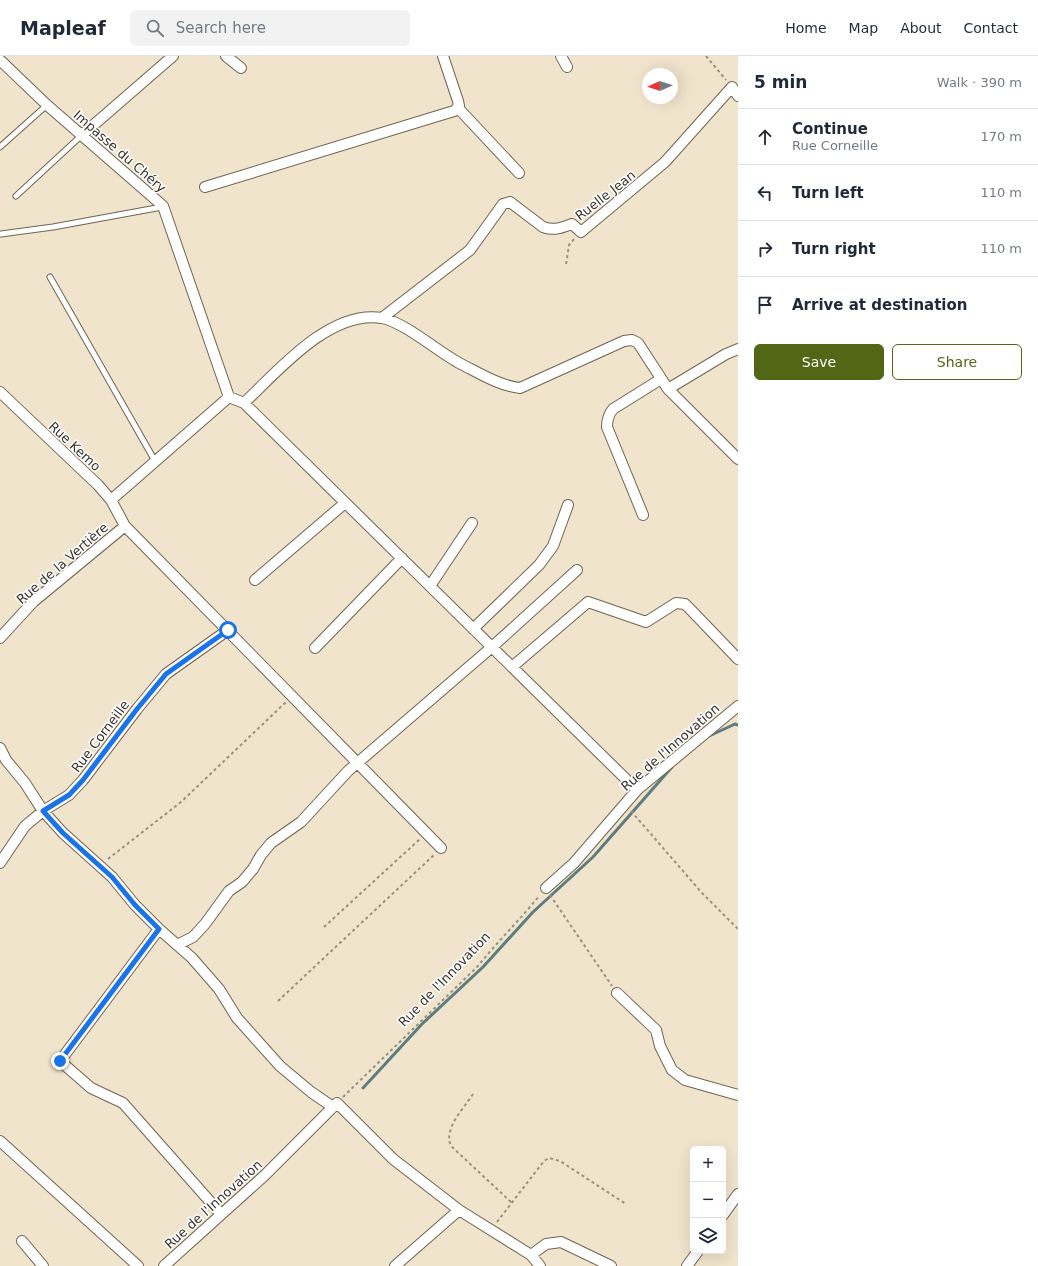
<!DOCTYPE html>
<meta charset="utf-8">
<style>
body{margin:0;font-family:"DejaVu Sans",sans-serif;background:#f2f2f3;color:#1f2937}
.controls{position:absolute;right:12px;bottom:12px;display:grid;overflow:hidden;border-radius:6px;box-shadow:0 4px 16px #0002}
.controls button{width:36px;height:36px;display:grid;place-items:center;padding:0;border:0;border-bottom:1px solid #e0e1e3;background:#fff;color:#1f2937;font:20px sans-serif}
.compass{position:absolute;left:642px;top:12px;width:36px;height:36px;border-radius:50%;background:#fff;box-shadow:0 4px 16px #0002;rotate:267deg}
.stop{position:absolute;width:12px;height:12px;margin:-9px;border:3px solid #1a73e8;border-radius:50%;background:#fff}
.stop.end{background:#1a73e8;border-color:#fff;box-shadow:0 1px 4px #0008}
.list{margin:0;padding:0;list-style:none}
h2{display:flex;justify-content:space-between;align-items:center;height:52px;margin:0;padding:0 16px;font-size:17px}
h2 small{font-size:13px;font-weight:400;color:#747a83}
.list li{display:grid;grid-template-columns:26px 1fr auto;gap:12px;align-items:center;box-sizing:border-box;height:56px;padding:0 16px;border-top:1px solid #e0e1e3}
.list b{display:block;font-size:15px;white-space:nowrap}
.list p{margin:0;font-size:13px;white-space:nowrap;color:#747a83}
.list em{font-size:13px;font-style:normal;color:#747a83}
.actions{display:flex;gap:8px;padding:12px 16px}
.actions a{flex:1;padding:9px 0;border:1px solid #516715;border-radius:6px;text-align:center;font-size:14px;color:#516715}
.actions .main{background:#516715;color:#fff}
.icon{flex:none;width:22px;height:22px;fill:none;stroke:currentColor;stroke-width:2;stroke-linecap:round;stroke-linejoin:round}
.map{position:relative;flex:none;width:738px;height:1210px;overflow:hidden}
header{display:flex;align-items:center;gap:24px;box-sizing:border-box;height:56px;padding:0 20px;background:#fff;border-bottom:1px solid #e0e1e3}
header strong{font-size:19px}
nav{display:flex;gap:22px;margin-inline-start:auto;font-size:14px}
.search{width:280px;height:36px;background:#f2f2f3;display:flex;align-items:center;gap:10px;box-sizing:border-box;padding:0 14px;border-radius:6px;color:#747a83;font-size:15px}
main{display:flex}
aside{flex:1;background:#fff}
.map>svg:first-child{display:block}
</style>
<header>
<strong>Mapleaf</strong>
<div class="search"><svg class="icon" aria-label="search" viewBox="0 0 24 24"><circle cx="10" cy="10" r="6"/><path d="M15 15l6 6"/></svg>Search here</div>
<nav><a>Home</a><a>Map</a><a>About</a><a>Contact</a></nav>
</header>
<main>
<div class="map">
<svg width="738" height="1210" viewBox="0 0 738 1210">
<rect width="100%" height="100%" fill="#f1e4cd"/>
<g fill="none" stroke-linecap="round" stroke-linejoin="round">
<!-- stream -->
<path stroke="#5d7d81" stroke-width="3" d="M707 681 735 668 738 669
M363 1032 422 968 483 911 533 856 593 801 672 711"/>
<defs>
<path id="service" d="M0 91 47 49
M16 140 82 79
M1 178 53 171 162 151
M50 221 155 405"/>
<path id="minor" d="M226 0 241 12
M561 0 567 11
M0 4 47 49 163 150 229 341
M458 52 519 117
M82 79 173 0
M205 131 454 55 459 50 458 45 443 0
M382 262 470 194 503 148 510 146 543 171C554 175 561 172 572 168L581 176 665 106 732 31 738 40
M668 333 726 298 738 293
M0 336 98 429 111 444 125 470 441 792
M244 347C278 315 330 253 382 262 406 267 438 296 461 308 479 317 500 330 520 332L624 285 632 284 638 287 668 333 738 403
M111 444 229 341 244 347 637 734
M643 459 607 371C607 364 608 359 613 353L661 323
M255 524 345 447
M430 530 472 467
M473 573 539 509 553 490 568 449
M0 582 33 546 125 470
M315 592 402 502
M512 611 588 546 646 566 676 547 685 548 691 554 738 603
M0 692 6 704 25 727 43 755 63 777 112 821 135 849 159 873 192 902 219 933 237 962 280 1010 311 1036 333 1051
M0 807 25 770 43 755 69 739 83 724 137 653 166 618 228 574
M546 832 574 807 637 734 738 650
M159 873 60 1005 91 1032 123 1047 221 1158
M177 889 193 881 205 868 229 835 242 826 253 813 261 799 271 787 301 766 348 715 492 591 577 514
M617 937 656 974 660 990 672 1014 685 1024 738 1039
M0 1085 138 1210
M723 1159 738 1138
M22 1185 43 1210
M531 1199 540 1210
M164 1210 265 1119 337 1047 393 1103 459 1154 531 1199 546 1188 561 1186 611 1210
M395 1210 459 1154
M687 1210 698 1195"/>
</defs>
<!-- service casing -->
<use href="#service" stroke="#6f6450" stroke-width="7"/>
<!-- minor casing -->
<use href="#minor" stroke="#6f6450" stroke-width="12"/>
<!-- path -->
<path stroke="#999080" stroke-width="2" stroke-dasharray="3 3" stroke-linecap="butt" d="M706 0 726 24
M566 208 569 189 574 183
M631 755 702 837 738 873
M108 803 181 746 286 646
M550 839 612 930
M324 871 420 783
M278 945 435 798
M473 1038C464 1052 443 1073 451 1090L512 1147
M343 1041 478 910C497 886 520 864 539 840
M497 1166 544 1105 549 1102 560 1105 626 1148"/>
<!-- service -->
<use href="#service" stroke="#fff" stroke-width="5"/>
<!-- minor -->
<use href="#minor" stroke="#fff" stroke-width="10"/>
</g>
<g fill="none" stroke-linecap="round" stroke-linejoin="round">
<!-- route -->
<path stroke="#1a73e8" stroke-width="5" d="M60 1005 159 873 135 849 112 821 63 777 43 755 69 739 83 724 137 653 166 618 228 574"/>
</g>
<g text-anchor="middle" stroke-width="3" stroke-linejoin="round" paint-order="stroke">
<!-- street labels -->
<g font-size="13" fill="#38332b" stroke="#fff">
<text transform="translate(120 95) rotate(41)" y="5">Impasse du Chéry</text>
<text transform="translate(605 139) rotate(-38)" y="5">Ruelle Jean</text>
<text transform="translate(75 390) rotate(43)" y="5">Rue Kemo</text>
<text transform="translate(62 507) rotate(-41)" y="5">Rue de la Vertière</text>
<text transform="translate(100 680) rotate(-53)" y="5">Rue Corneille</text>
<text transform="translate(670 691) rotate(-41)" y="5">Rue de l'Innovation</text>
<text transform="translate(444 923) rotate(-46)" y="5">Rue de l'Innovation</text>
<text transform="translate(213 1148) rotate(-42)" y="5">Rue de l'Innovation</text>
</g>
</g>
</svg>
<div class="controls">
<button>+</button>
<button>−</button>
<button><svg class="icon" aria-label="layers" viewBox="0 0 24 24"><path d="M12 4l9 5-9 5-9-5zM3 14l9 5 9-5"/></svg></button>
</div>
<svg class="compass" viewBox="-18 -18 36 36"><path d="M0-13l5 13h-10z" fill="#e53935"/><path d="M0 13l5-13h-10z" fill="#747a83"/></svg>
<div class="stop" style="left:228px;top:574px"></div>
<div class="stop end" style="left:60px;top:1005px"></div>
</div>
<aside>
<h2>5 min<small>Walk · 390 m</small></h2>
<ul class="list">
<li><svg class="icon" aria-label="ahead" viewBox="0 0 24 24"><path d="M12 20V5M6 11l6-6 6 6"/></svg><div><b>Continue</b><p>Rue Corneille</p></div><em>170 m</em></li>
<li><svg class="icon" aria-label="left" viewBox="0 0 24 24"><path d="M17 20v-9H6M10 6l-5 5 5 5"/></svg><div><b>Turn left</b></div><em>110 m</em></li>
<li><svg class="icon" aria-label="right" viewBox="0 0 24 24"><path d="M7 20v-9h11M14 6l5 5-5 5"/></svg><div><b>Turn right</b></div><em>110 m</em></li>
<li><svg class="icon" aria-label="arrive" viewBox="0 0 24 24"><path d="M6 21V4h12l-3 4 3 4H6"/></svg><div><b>Arrive at destination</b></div></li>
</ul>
<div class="actions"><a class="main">Save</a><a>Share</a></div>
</aside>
</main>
